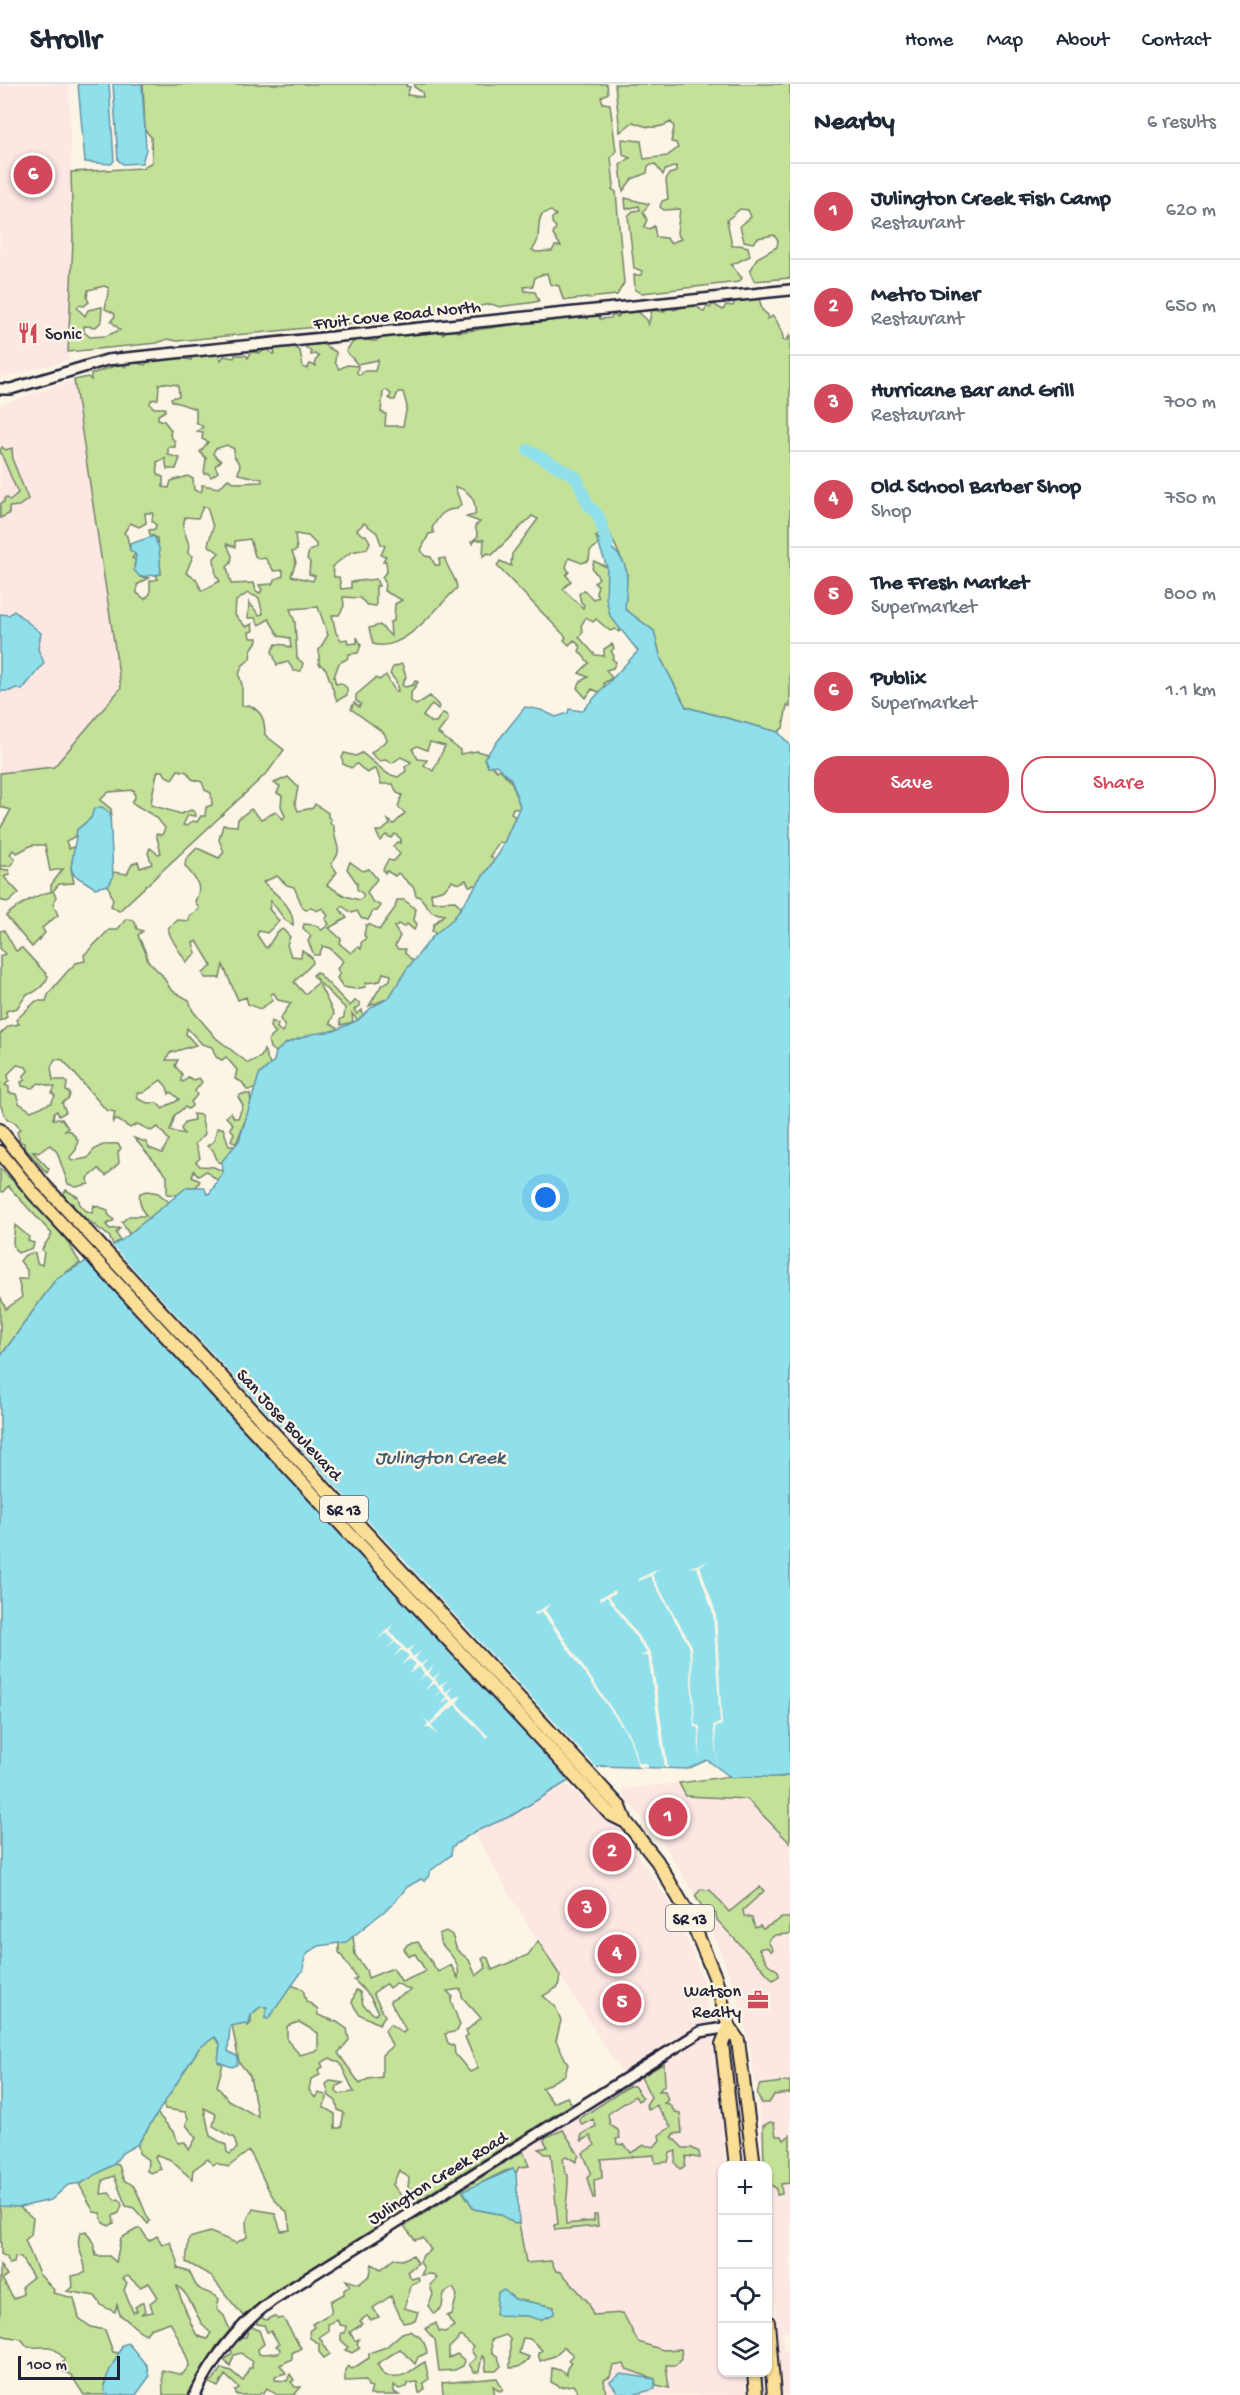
<!DOCTYPE html>
<meta charset="utf-8">
<style>
body{margin:0;font-family:"Gochi Hand",sans-serif;background:#f6f6f7;color:#1f2937}
.controls{position:absolute;right:18px;bottom:18px;display:grid;overflow:hidden;border-radius:12px;box-shadow:0 2px 4px #0004}
.controls button{width:54px;height:54px;display:grid;place-items:center;padding:0;border:0;border-bottom:2px solid #e0e1e3;background:#fff;color:#1f2937;font:30px sans-serif}
.scale{position:absolute;left:18px;bottom:15px;width:102px;box-sizing:border-box;padding-left:6px;border:3px solid #22223b;border-top:0;font-size:16px;line-height:21px;white-space:nowrap;color:#22223b;-webkit-text-stroke:4px #fcf5e5;paint-order:stroke}
.you{position:absolute;left:546px;top:1114px;width:21px;height:21px;margin:-15px;border:4px solid #fff;border-radius:50%;background:#1a73e8;box-shadow:0 0 0 9px #1a73e833}
.badge{display:grid;place-items:center;width:39px;height:39px;border-radius:50%;background:#d1495b;color:#fff;font-size:20px;font-weight:700}
.pin{position:absolute;translate:-50% -50%;border:3px solid #fff;box-shadow:0 2px 6px #0006}
.list{margin:0;padding:0;list-style:none}
h2{display:flex;justify-content:space-between;align-items:center;height:78px;margin:0;padding:0 24px;font-size:26px}
h2 small{font-size:20px;font-weight:400;color:#747a83}
.list li{display:grid;grid-template-columns:39px 1fr auto;gap:18px;align-items:center;box-sizing:border-box;height:96px;padding:0 24px;border-top:2px solid #e0e1e3}
.list b{display:block;font-size:22px;white-space:nowrap}
.list p{margin:0;font-size:20px;white-space:nowrap;color:#747a83}
.list em{font-size:20px;font-style:normal;color:#747a83}
.actions{display:flex;gap:12px;padding:18px 24px}
.actions a{flex:1;padding:14px 0;border:2px solid #d1495b;border-radius:24px;text-align:center;font-size:21px;color:#d1495b}
.actions .main{background:#d1495b;color:#fff}
.icon{flex:none;width:33px;height:33px;fill:none;stroke:currentColor;stroke-width:2;stroke-linecap:round;stroke-linejoin:round}
.map{position:relative;flex:none;width:790px;height:2311px;overflow:hidden}
header{display:flex;align-items:center;gap:36px;box-sizing:border-box;height:84px;padding:0 30px;background:#fff;border-bottom:2px solid #e0e1e3}
header strong{font-size:28px}
nav{display:flex;gap:33px;margin-inline-start:auto;font-size:21px}
main{display:flex}
aside{flex:1;background:#fff}
.map>svg:first-child{display:block}
</style>
<header>
<strong>Strollr</strong>
<nav><a>Home</a><a>Map</a><a>About</a><a>Contact</a></nav>
</header>
<main>
<div class="map">
<svg width="790" height="2311" viewBox="0 0 790 2311">
<rect width="100%" height="100%" fill="#fcf5e5"/>
<filter id="ink" filterUnits="userSpaceOnUse"><feTurbulence type="fractalNoise" baseFrequency=".0167" numOctaves="2"/><feDisplacementMap in="SourceGraphic" scale="12" xChannelSelector="R" yChannelSelector="G"/><feConvolveMatrix kernelMatrix="1 2 1 2 8 2 1 2 1" color-interpolation-filters="sRGB"/></filter>
<g filter="url(#ink)">
<!-- built -->
<path fill="#fce7e3" d="M0 0H69L73 156 68 276 0 294Z
M74 296 121 604 54 683 0 689V321Z
M565 1699 624 1750 676 1829 702 1893 716 1977 726 2081 722 2082V2288L745 2289 747 2311H606L604 2296 613 2282 625 2280 626 2285 670 2299 663 2267 638 2258 626 2233 593 2231 556 2187 526 2179 519 2139 516 2089 518 2083 530 2079 522 2065 629 2000 530 1845 474 1748 511 1732Z
M679 1699 686 1712 747 1715 790 1759V2248H782L784 2267H790V2311H782L768 2131V2082L764 2081 758 2014 749 1959 736 1908 703 1824 666 1764 624 1713 622 1705Z"/>
<!-- green -->
<path fill="#c4e198" stroke="#73826a" stroke-width="1.5" fill-rule="evenodd" d="M143 0H407L406 2 410 3 407 11 423 13 422 8 414 3 415 0H607L608 9 601 13 603 19 610 20 616 67 611 74 614 101 612 105 616 108 624 199 617 211 568 216 563 215 559 202 550 200 547 189 535 193 533 202 524 203 525 207 535 208 539 217C525 221 513 220 500 223L491 220 425 232 177 257 168 255 157 259 68 268 73 156 71 88 142 84 152 78 151 53 145 46ZM551 127 556 131 552 134V139L556 143 553 151 561 162H555L552 167 536 168 532 166C543 155 535 142 542 130ZM104 202 109 204 105 225 114 229 115 232 111 237 120 246 106 252 90 253 84 248V242L96 243 101 238 102 223 88 226 85 232 77 224 79 221 84 222 89 218 87 214 88 206Z
M615 0H790V194L754 197 750 188 757 174 777 163 778 157 774 151 758 154 753 159 744 157 740 142 751 133 748 126 740 125 727 136 732 162 739 161 748 163 750 172 731 181 742 194 739 198 642 209 635 206 634 191H641L642 187 634 184 628 132 633 127 640 126 639 122 626 125 625 114 649 120 643 128 647 136 644 143 649 145 654 142 656 153 667 154 670 159 681 155 677 149 680 125 664 126 660 123 662 117 668 115 666 96 669 90 676 88V82L665 86 663 91 655 80 648 82 647 89 632 95 623 107 620 81 630 74 623 71 622 55 641 57 644 75 667 72 678 64 676 59 671 58 674 43 671 38C657 46 647 44 633 38L620 48Z
M759 213 762 226 768 231 767 235 773 232C777 236 784 251 783 256H787L790 251V623L787 621 783 644 778 648 686 623 661 575 654 547 625 525 627 488 608 445 596 453 599 460 590 467 589 476 582 479 569 474 566 483 569 488 566 491 571 497 563 505 583 524 584 521 581 518 579 510 584 506 593 515 599 513 596 509 598 501 594 499 599 494 592 484 594 477 607 483C607 507 605 526 621 545L619 548 615 545 610 547 596 535 593 538 586 533 581 542 583 548 579 553 595 571 604 572V565L612 560 614 564 611 567 614 572 612 575 616 578 613 584 606 586 612 594 604 599V603L599 608 592 605 586 614 577 604 581 597 588 593 579 589 589 579 579 567 581 563 574 556 569 561 564 556 566 553 497 482 500 477 511 482 512 470 538 435 532 432 492 471 488 469 483 472 484 456H475L473 460 471 458 478 452 475 442 480 438 466 433 475 431C477 417 469 405 455 403L461 420 457 425C443 425 439 432 432 444L434 449 429 450 421 466 425 472 431 473 435 481H440L439 475 445 474C447 486 456 492 457 504 437 523 403 570 373 560L369 544 380 541 391 552 390 538 394 537 395 520 402 516 384 507 385 498 382 493 387 487 386 477H383L386 472 381 471 385 462 381 460 377 449 364 439 357 446 362 451H366L370 458 367 465 351 468 333 482 334 493H339L341 505 351 504V498L376 495 379 502H376V522L367 521 360 514 343 513 344 522 339 531H332L336 549 341 556 347 555 348 560 357 559V553L361 561 358 569 349 570 347 575 339 579 334 593 336 600 341 599 347 604V611L337 617 326 585 319 580V566L328 551 318 523 290 525 295 538 297 574 303 579 301 587H294L288 578 277 581 272 567 276 560 285 561 291 564 290 554 279 552 269 535 259 541 255 534H248L249 518 259 531 263 530 259 514 248 509 236 517 235 531 246 543 252 540 253 547 249 548 250 554H257V557L251 566 250 575 242 582 239 591 242 601V622L249 621C262 628 265 635 265 651L284 666 268 688 119 827 111 822 113 816 108 801 113 788 127 790 132 780 138 777 140 784 152 780 148 769 150 764 158 770 161 769 156 750 162 751 165 744 157 734 131 718 135 714 134 706 109 708 100 716 111 725 112 732 110 729 91 734 77 746 76 752 66 757 69 765 75 762 71 784 74 799 59 800 53 807 56 813 53 820 58 831 42 844 45 849 32 863 6 832C15 823 39 809 51 808V801L63 785 50 787 45 761H32L17 769 13 766 10 770 15 776 10 782H0L1 785 9 786 10 790 4 793 19 809 9 818 2 817 0 813V745L11 726 0 723V689L54 683 121 604 74 296 88 293 91 296V290L121 280 125 283 128 278 140 275 137 279 145 281 151 274 172 272 191 276V270L217 267 221 276 224 272 234 274 235 271H246L248 274 251 268 260 269 267 265 273 270 275 269 273 263 291 260 300 267 303 283 307 285 310 280 316 282 315 277 319 273 315 270 311 271V267L306 264 308 258H319L336 268 335 278 339 285 347 281 358 282 357 289 360 291 364 287H375L378 276 357 280 346 267C358 249 360 257 376 257L380 253 434 245 443 250 448 244 455 243 457 248C499 244 542 235 580 231L588 235 589 230 598 229 600 235 611 234 613 231 618 233 621 227 635 225 647 236 648 242 652 226 664 228 668 222 674 226 680 224V220L692 219 704 228 707 222 710 224 713 220 723 226 726 221 733 222 736 215ZM163 299 178 301 179 312 171 314 172 317 196 325V338L203 343 197 347 203 348 202 355 208 358 200 368 206 374 204 390 208 389 211 393 218 388 215 382 221 377 213 370 215 365 227 361 234 365V372L240 381 238 390 262 395V398L236 399 228 395 219 404 202 401V407L199 408 194 406 193 395 188 392 171 397 169 404 163 403V393L158 391 157 378 165 374 167 385H176L180 374 168 371V363H175V358L170 351 171 346 164 337 158 335V331L165 327V324H154L150 320 151 316 158 315 159 300ZM386 306 391 310 389 314 391 316H395L398 308H403L407 322 403 342H385L386 330 381 328 383 308ZM203 423H207L213 443 208 461 219 469 214 474 216 492 220 497 202 507 196 495 186 489 193 472 188 469 189 461 183 443 185 433 198 434ZM145 429H153L152 437 156 441 155 445 149 446 150 451 157 454 161 490 156 491 158 495 150 497V510L145 515 137 509V501L149 494 140 493 134 482 136 476 132 474 136 470 130 466 127 452 124 449 130 439 139 443 146 439ZM295 450 308 452 316 460V464L309 467 307 475 310 478 309 490 315 492 313 497 291 492 296 478 292 468 297 466ZM250 455 255 472 259 475 265 474 274 487 283 486V492L275 495 272 500 259 501 262 506 260 509 256 507 254 499 231 500 227 483 231 479 232 472 227 460 235 463V457ZM178 686 187 688 192 695 202 698 205 706 211 709 212 721 206 723 205 732H201L197 738 192 737 187 742 183 741 188 731 196 732 195 728 191 726 181 730 151 721C151 716 156 692 158 687H163L166 692 172 695Z
M2 363 6 366 12 364 13 377 28 415 19 422 9 423V430L0 434V420L4 418V415L6 413 10 416 18 409 0 367Z
M402 580 406 593 402 601 405 603 413 601 415 597 418 598 411 609V617L416 621 430 612 439 622 438 625 432 620 423 632 431 638H436L443 629 447 631 448 636 438 649 460 666V670L477 667 487 670 484 675 488 682 491 681 497 687 500 685 512 699 520 722 519 725 513 724 511 729 515 733 504 759 499 758 490 772 494 776 477 801 469 802 466 796 458 800 452 797 445 805 431 809 432 818 455 817 461 823 453 836 436 850 432 847 434 840 444 831 432 828 419 812H416L414 804 398 789 395 792 387 787 385 789 383 785 388 776 394 777 400 770 393 762 397 758 400 759 401 755 395 750 391 754 386 751 380 757 376 747H382L390 740 388 736 394 740 405 729 398 723 402 711 397 709 393 700H381L377 687 374 685 367 689 357 680 351 684 343 680 342 674 344 669 356 672 362 669 388 690 398 693 406 687 405 683 411 678 401 673 392 679 386 676 379 677 371 669 387 656 384 649 351 625 354 619 359 623 361 620 356 617V611L376 594 379 596 386 591 395 607H398L396 597 390 590 393 583ZM430 658 445 662 433 687 424 681 427 676 418 675 412 665 417 662 427 666Z
M288 693 298 703 295 719 298 727 313 724 315 720 328 729V733L331 735 330 739 334 743C333 761 346 764 331 780L337 788 327 801 345 812 359 816 363 813V810L357 805V799L347 785 350 778 363 787 369 785 377 795 367 808 372 817 381 822 377 827H373L368 836 361 834 357 827 352 829 342 822 340 825 347 834 329 844 341 855 340 860 351 869 358 863 361 865V859L366 854 364 851 366 841 369 840 379 846 395 824 397 816H404L416 825 414 836 417 840 414 846 407 840 403 843 399 840 394 843 400 852 395 862 398 865H405V869L413 877 389 914 369 922 381 902 390 896 391 891 383 889 380 897 366 899 365 903 355 905 343 903 337 894 340 889 337 885 343 877 331 865 323 862 319 871H314L308 857 311 852 303 844 304 840 315 841 322 846 329 840 325 835 328 832 323 824 316 827 311 823 306 826 303 824 294 803 287 801 277 792 263 798C276 811 294 822 293 841L285 836 271 817 269 825 279 837 267 849 259 847 257 851 265 863 267 864 277 848 283 845 290 853 287 861 291 872 301 873 302 866 312 874 313 879 294 898 305 910 319 898 313 891 317 888 350 922 355 917 360 919V922L354 926 357 930 362 926 363 931 358 936 352 930 353 938 341 941 340 936 344 933 345 924 321 900 320 902 334 930 330 939 339 945 287 959 276 968 270 964 268 956 276 949 270 943 271 937 278 940 277 944 282 948 285 943 280 935 291 919 278 916 274 909 271 910 272 917 260 925 248 920 246 913 238 916 223 881 220 894H205L203 889 212 882 197 857 193 859 196 869 186 878C180 866 170 857 168 844L178 836 189 837V832L199 825 195 817C204 802 195 794 185 782L186 775 197 764 219 774 224 768 219 756 223 741 237 742 238 735 251 725 261 735 276 728 283 735 285 732 281 722 282 712 277 709 280 702 274 699Z
M126 835 134 836 137 845 143 847 138 851C141 861 147 866 147 876L162 891 171 906 189 916 193 927 216 954 248 979 261 973 264 966 270 981 259 991 256 1005 247 1006 242 998 235 995 237 986 226 973 222 976 216 973 212 963 202 960 187 944 186 950 196 961 170 969 166 976H178L175 982 182 990 181 997 183 998 188 993 193 996 199 994 202 998 195 1007 197 1011 191 1018 192 1022 188 1025 185 1023 175 1031 170 1047 184 1050 181 1045 185 1038 194 1036 193 1030 201 1031 205 1050 195 1060 200 1074 196 1078 200 1082 214 1083 224 1088 217 1096 206 1087 199 1092 194 1087 192 1093 200 1097 196 1103H187L178 1111 167 1110V1092L134 1054 146 1058 149 1064 162 1069 169 1056 158 1043 151 1047 138 1040 130 1044 116 1035 113 1038 115 1028 106 1026 63 976 55 975 51 983 53 996H64L67 999 66 1007 70 1009 69 1014 62 1019 66 1028 59 1032 57 1027 54 1029 53 1035H62L68 1044 65 1046 71 1047 78 1056 76 1066 70 1073 72 1077 88 1074C94 1062 106 1059 118 1060L121 1064 118 1068 119 1079 106 1092 99 1085 88 1094 89 1100 76 1103 68 1100 57 1068 50 1061 38 1069 32 1067 49 1085 47 1089 24 1063V1059L20 1058 17 1048 20 1045 16 1039 7 1035 0 1020V950L9 942 19 940 16 936 36 917H46L49 909 66 889 76 879 85 877 84 871 109 846H117ZM17 981 26 983 28 987 23 993 26 996 21 998 22 1002 32 1004 39 999 55 1003 52 1009 55 1012 51 1019 31 1027 19 1019 16 1010 9 1009V1003L5 1001 9 997 8 990ZM161 996 167 1003 169 1010 171 1008 179 1015C175 1020 168 1019 163 1025L157 1019H148L138 1015 137 1009H143Z
M4 846 16 867 22 864 48 892C46 900 35 910 27 910L17 924 6 927 7 933 0 937V872L5 870 0 864V847Z
M242 1010H250L251 1021 236 1060 231 1056 234 1049 230 1044 233 1040 226 1033 231 1028 234 1034H238L243 1021 238 1013Z
M217 1044H223L229 1062H235L222 1079 218 1078 213 1066 207 1062 214 1057Z
M0 1084 60 1145 80 1179 56 1195 0 1273V1212L6 1225 22 1213 18 1195H27V1186L20 1177 25 1171 35 1169 37 1179 42 1181 44 1168 42 1165 52 1150 8 1102 3 1108 0 1107Z
M66 1106 78 1113C79 1121 84 1127 92 1129L94 1121 108 1126V1130L114 1136 106 1141 110 1145 120 1144 116 1149 120 1156 113 1161 109 1152 73 1125V1119L70 1120 63 1111Z
M147 1107 158 1109 169 1118 129 1150 122 1138 129 1132H146C142 1127 138 1116 140 1109Z
M15 1141 29 1153 28 1157 34 1159 33 1164 18 1169C9 1160 15 1151 15 1141Z
M746 1690 782 1693 790 1691V1759L747 1715 686 1712 679 1699Z
M760 1803 764 1807 743 1826 744 1832 752 1834 755 1844 760 1842 763 1845 782 1834H790V1850L775 1851 768 1857 773 1866 771 1867 766 1863 759 1865 768 1880 778 1887 779 1892 773 1896 717 1836 716 1830 709 1824H703L695 1812 701 1805 710 1806 729 1828Z
M446 1847 452 1851 457 1866 469 1876 476 1892 486 1884 482 1875 485 1873 488 1874 492 1886 528 1871 538 1857 560 1892 558 1903 543 1912 555 1922 561 1936 556 1957 568 1980 565 1991 542 2004 553 2019 567 2013 572 2020 416 2118 408 2103 409 2094 399 2086 393 2101 409 2122 243 2232 210 2191 186 2178 189 2154 210 2148 236 2159 247 2153 246 2138 253 2125 275 2129 281 2147 290 2146 287 2128C267 2113 262 2087 249 2067L228 2083 216 2079 213 2081 208 2075 193 2086 192 2095 169 2075 157 2071 155 2073 161 2085 151 2089 147 2087 148 2076 139 2069 138 2060 157 2029 175 2050 178 2059 185 2058 189 2066 196 2054 186 2041 188 2034 185 2028 165 2025 163 2020 199 1964 214 1953 220 1960 218 1978 223 1980 217 2002 228 2016 258 2033 250 1992 239 1978 232 1941 245 1939 248 1942 251 1939V1931L260 1923H267L265 1934H268L290 1901 303 1905 306 1917 317 1924 318 1931 337 1938 347 1945 349 1956 338 1969 360 2000 368 1995 382 1993V1971L392 1962 385 1946 390 1940 403 1949 406 1946 390 1917 411 1906 396 1899 389 1904 386 1900 373 1909 385 1932 379 1940 359 1930 352 1919 356 1906 360 1908 363 1921 375 1931 379 1928 369 1911 354 1896 357 1894 339 1868V1859L353 1852 355 1871 366 1886 368 1894 393 1884 402 1898 426 1887 415 1870 409 1872 404 1865 408 1860 418 1858 438 1888 451 1881 458 1894C461 1877 449 1870 440 1858L439 1850ZM461 1905 462 1913 481 1934 466 1947 468 1951 465 1953 478 1984 470 1988 455 1970 454 1962 448 1959 445 1950 457 1947 460 1941 451 1917 452 1912 447 1907ZM299 1938 318 1949V1966L300 1971 287 1956V1942ZM330 1974 340 1979 354 2008 339 2010 336 2008 337 2002 343 1999 330 1997 326 2000 329 2012 336 2017 338 2026 344 2029 341 2044H335V2030L323 2023 327 2015 326 2011 318 2009 315 2014 309 2006 311 1995 320 1991 318 1986 323 1983 321 1979ZM204 2024 216 2030 213 2042 234 2054 237 2064 230 2070 227 2068 226 2061 210 2052Z
M664 1979 665 2000 659 2007H665L668 2016 664 2019 669 2020 675 2028 680 2029 682 2049 673 2050 672 2053 683 2064H692L699 2068 700 2074 686 2072 685 2082 680 2085 675 2079 676 2067 670 2069 668 2078 655 2079 654 2071 601 2075 602 2094 594 2096 595 2114H593L587 2094 591 2088 583 2069 595 2061 590 2052 582 2057 581 2054 582 2050 596 2042 593 2035 582 2041 579 2035 629 2002H634L643 2014 638 2017 635 2012 608 2030 610 2041 618 2046 620 2054 616 2055 617 2060 625 2061 631 2069 644 2061 654 2063 660 2056 659 2051 671 2043 656 2021 649 2026 646 2021 651 2013 641 1993Z
M790 1997V2009L774 2011 769 2019H762C757 2013 756 2008 760 2001Z
M770 2038 774 2039 776 2052H782L784 2056 790 2051V2099L781 2100 782 2110 777 2111 776 2104 768 2099V2082L764 2081 763 2042Z
M563 2046 579 2071 576 2078 566 2072 563 2074 565 2089 568 2091C569 2109 564 2122 566 2140L594 2137V2131H597L598 2142 555 2146 554 2141 558 2140 551 2070H545L539 2065 548 2063 544 2057 546 2053Z
M523 2067 529 2082 519 2083 516 2089 513 2085 505 2087 463 2108 474 2125 500 2130 515 2140 519 2139 526 2179 551 2177 556 2187 561 2188 589 2219 593 2231 623 2229 638 2258 663 2266 681 2265 682 2274 676 2281H666L669 2304 656 2301 655 2295 626 2285 624 2280 613 2282 610 2293 604 2296 606 2311 579 2310 573 2301 560 2303 551 2298 552 2284 563 2287 567 2291V2284L571 2279 568 2276 573 2271 564 2263 554 2272 540 2277 538 2269 542 2266 530 2255 523 2254 519 2269 529 2273C526 2281 518 2284 510 2284V2255L506 2251 491 2256 492 2268 498 2273 501 2282 496 2287H486L485 2275 482 2272 479 2288H474L469 2280 476 2274 471 2266 473 2263 461 2252 449 2264V2274L457 2270 465 2277 463 2282 455 2286 439 2287 435 2256 425 2245 436 2239 439 2247 445 2248 454 2242 447 2232 452 2230 457 2211 453 2204C441 2209 444 2211 442 2223L434 2230 428 2222 433 2211 430 2201 437 2194 432 2190 421 2191 424 2185 420 2178 423 2171 431 2166 423 2154 415 2156 404 2142ZM507 2210 515 2215 554 2223 541 2236 528 2232 503 2231Z
M114 2080 119 2081 123 2095C125 2098 128 2098 131 2100 139 2105 143 2128 150 2137L148 2140 134 2124 126 2122 114 2092 103 2096 101 2110 109 2109 115 2116 119 2115 122 2121 119 2129 113 2132 114 2139 109 2142 103 2139 100 2129 94 2128 79 2100Z
M7 2120 19 2123 33 2134 31 2151 25 2156 39 2190 54 2206 53 2209 74 2214 79 2234 91 2243 105 2246 113 2268 120 2269 104 2301 105 2311H84L71 2291 61 2286 64 2275C49 2256 46 2265 28 2263L21 2255 4 2252 0 2248V2181L7 2192 2 2195 14 2215 23 2210 22 2202 33 2193 21 2174 15 2173 14 2179 9 2180 7 2173 1 2170 0 2122Z
M137 2145H141L149 2157 157 2152 162 2160 170 2158 178 2177 177 2184 189 2188C194 2194 193 2201 200 2205 207 2210 213 2208 219 2215L217 2225 224 2232 230 2246 216 2263 190 2311H163L162 2286 182 2291 189 2282C189 2274 175 2247 170 2238L150 2245 146 2250C135 2246 130 2237 120 2231L117 2221 115 2228 102 2222 95 2212 67 2207 73 2203 72 2192 85 2189C87 2175 74 2165 80 2149L86 2147 94 2160 96 2172H109L116 2178 121 2154ZM128 2192 140 2203 149 2199 158 2213 150 2219 153 2228 141 2230 145 2227 143 2218 135 2223 137 2227 133 2228 124 2206 127 2199 123 2194ZM177 2202C193 2212 195 2238 211 2249L207 2255C204 2254 200 2254 197 2251 194 2248 177 2206 177 2202Z
M413 2171 418 2179 407 2188 412 2195 418 2193 419 2197 412 2200 404 2224 418 2228 415 2237 403 2239 391 2212 373 2224 379 2233 371 2236 367 2232 360 2237 362 2240 350 2248 355 2257 359 2255 357 2260 360 2264 352 2269 345 2266 348 2263 341 2256V2249H345L346 2242 340 2241 337 2236 328 2240V2247L319 2253 330 2270 324 2274 319 2268V2260L310 2254 309 2247 314 2243 312 2240 331 2229V2217L344 2210V2206L350 2202 346 2196 359 2200 370 2191 372 2180 381 2185 394 2175 402 2176Z
M274 2232 278 2235 283 2234 301 2264 292 2269V2275L280 2281 286 2289 275 2292V2296L287 2297 290 2290 294 2296 291 2298 295 2303H301L294 2311H277L267 2304 263 2310 261 2308 259 2311H237L235 2307 239 2304 225 2291 218 2303 208 2298 214 2296 221 2284 231 2287 243 2297 249 2284H252V2278L241 2269 234 2271 230 2282 225 2276 232 2269 231 2263 240 2253H246L249 2244 252 2243 259 2246 264 2260 258 2265 259 2270 279 2269 280 2265 276 2262 279 2260 271 2247 267 2248 264 2241 257 2240V2235L260 2233 266 2236Z
M409 2247C421 2252 425 2257 427 2269L418 2273 415 2280 400 2265 377 2280 384 2291C407 2296 409 2286 425 2278L429 2295 423 2299 425 2305 421 2309H419L417 2298 407 2299V2303L399 2305 394 2301V2308L399 2311H370L372 2303 368 2302 366 2296 345 2297V2286L348 2282 352 2285 369 2274V2269L386 2263 402 2249Z
M497 2294 503 2305 500 2307 493 2302 495 2311 443 2310 442 2299Z"/>
<!-- water -->
<path fill="#90e0ec" stroke="#6494a5" stroke-width="1.5" d="M109 0 114 77 111 80 85 78 78 0Z
M113 0H142L146 65 142 79 123 80 118 76Z
M154 452 159 464 161 490 140 493 134 486 136 471 130 466V460Z
M596 453C632 475 628 486 625 525L654 547 661 575 686 623 778 648 790 661V1691C772 1697 752 1689 732 1694L707 1676 688 1685 601 1682 565 1699 511 1732 474 1748 452 1763 451 1771 429 1788V1792L424 1797 421 1795 407 1803 393 1820 346 1858 319 1862 310 1867 305 1873 303 1886 268 1935 265 1934 267 1923H260L251 1931 248 1942 245 1939 230 1942 228 1967 238 1973 237 1981 232 1983 218 1978 220 1960 215 1953 199 1964 138 2060 122 2069 114 2080 82 2099 68 2101 51 2116 20 2123 0 2122V1273L56 1195 122 1156 187 1103H204L207 1110 210 1109 223 1088 222 1077 239 1057 259 991 274 977 276 968 287 959 312 950 334 947 358 936 372 923 389 914 406 886 433 852 453 835 500 768 520 722 511 695 496 681 488 682 484 674 525 623 541 626 556 633 568 629 569 625 582 627 638 567 610 532 606 514 607 483Z
M14 527 41 549 38 565 44 579 22 606 16 604 10 607H0V530L9 531Z
M102 723 110 729 113 793 109 801 95 804 74 791 71 784 77 746 91 734 94 724Z
M513 2085 516 2089 519 2139 515 2140 500 2130 474 2125 463 2107Z
M504 2206 515 2215 554 2223V2230L540 2236 528 2232 496 2231 498 2208Z
M128 2259 147 2282 149 2293 136 2311H105C102 2292 116 2278 122 2261Z
M621 2290 655 2295V2305L632 2311 618 2309 610 2298Z"/>
<!-- pier -->
<path fill="#fcf5e5" d="M110 1159 599 1686 571 1700 83 1174Z
M709 1477 700 1482 716 1529 722 1641 715 1643 717 1681 713 1641 720 1639 713 1529 697 1483 687 1484Z
M660 1484 652 1491 691 1560 695 1641 700 1642V1677L698 1644 694 1643 689 1562 650 1492 639 1497 638 1495Z
M615 1506 616 1509 609 1512 651 1569 668 1684H665L648 1572H640L647 1569 607 1513 600 1516 599 1514Z
M550 1520 545 1526 631 1653 639 1679H647L648 1684 638 1683 629 1653 542 1528 536 1531 534 1529Z
M394 1539 389 1547 407 1566 415 1561 409 1567 413 1573 421 1567 415 1575 421 1580 428 1575 422 1582 428 1587 434 1581 429 1589 433 1594 440 1588 435 1595 439 1601 448 1596 442 1602 446 1608 453 1602 448 1609 453 1615 462 1611 457 1619 488 1652 486 1654 455 1621 431 1641 438 1652 430 1644H425L428 1639 423 1633 430 1639 451 1617 448 1615 439 1622 447 1613 440 1607 432 1615 440 1606 434 1599 424 1607 432 1597 425 1591 417 1598 424 1590 419 1583 408 1590 416 1580 410 1575 401 1581 409 1572 402 1566 393 1573 401 1564 395 1558 386 1565 394 1557 387 1549 377 1556Z"/>
<g fill="none" stroke-linecap="round" stroke-linejoin="round">
<!-- river -->
<path stroke="#90e0ec" stroke-width="12" d="M528 366 576 393 588 421 598 431 608 460"/>
<defs>
<path id="minor" d="M0 305H11L107 276 790 206
M195 2311C214 2271 239 2241 274 2215L700 1948 729 1943"/>
<path id="major" d="M0 1046 44 1101 620 1723 626 1738 657 1777 690 1833 715 1893 729 1943 738 1956 754 2082
M0 1068 34 1110 610 1730 626 1738
M729 1943 722 1960 736 2082
M768 2238 774 2311
M754 2288 756 2311"/>
</defs>
<!-- minor casing -->
<use href="#minor" stroke="#22223b" stroke-width="14"/>
<!-- major casing -->
<use href="#major" stroke="#22223b" stroke-width="16"/>
<!-- minor -->
<use href="#minor" stroke="#fcf5e5" stroke-width="9"/>
<!-- major -->
<use href="#major" stroke="#fbdf96" stroke-width="12"/>
</g>
</g>
<!-- icons -->
<defs>
<symbol id="restaurant-bare" viewBox="-9 -9 18 18"><path d="M-5-6h1v4h1v-4h1v4h1v-4h1v5L-1.5 .5V6h-2V.5L-5-1ZM5-6V6H3V1.5H1.5Q1.5-4 5-6Z" fill="#d1495b" stroke="#fcf5e5" stroke-width="2.5" paint-order="stroke"/></symbol>
<symbol id="office-bare" viewBox="-9 -9 18 18"><path d="M-6-3h4V-5.5h4V-3h4V5H-6ZM-1-4.5V-3h2v-1.5ZM-6 0V1H6V0Z" fill="#d1495b" stroke="#fcf5e5" stroke-width="2.5" paint-order="stroke"/></symbol>
</defs>
<g fill-rule="evenodd">
<use href="#restaurant-bare" x="13" y="234" width="30" height="30"/>
<use href="#office-bare" x="743" y="1901" width="30" height="30"/>
</g>
<g text-anchor="middle" stroke-width="5" stroke-linejoin="round" paint-order="stroke">
<!-- shield labels -->
<g fill="#fcf5e5" stroke="#63616e" stroke-width="1.5">
<rect x="320" y="1412" width="48" height="26" rx="4.5"/>
<rect x="666" y="1821" width="48" height="26" rx="4.5"/>
</g>
<g font-size="16" font-weight="bold" fill="#22223b">
<text x="344" y="1431">SR 13</text>
<text x="690" y="1840">SR 13</text>
</g>
<!-- street labels -->
<g font-size="18" fill="#22223b" stroke="#fcf5e5">
<text transform="translate(397 230) rotate(-6)" y="6">Fruit Cove Road North</text>
<text transform="translate(290 1340) rotate(47)" y="6">San Jose Boulevard</text>
<text transform="translate(437 2093) rotate(-32)" y="6">Julington Creek Road</text>
</g>
<!-- poi labels -->
<g font-size="18" fill="#22223b" stroke="#fcf5e5" text-anchor="start">
<text x="45" y="255">Sonic</text>
<text x="741" y="1912" text-anchor="end">Watson<tspan x="741" dy="21">Realty</tspan></text>
</g>
<!-- water labels -->
<g font-size="20" font-style="italic" fill="#435b70" stroke="#fcf5e5">
<text x="440" y="1379">Julington Creek</text>
</g>
</g>
</svg>
<div class="controls">
<button>+</button>
<button>−</button>
<button><svg class="icon" aria-label="locate" viewBox="0 0 24 24"><circle cx="12" cy="12" r="6"/><path d="M12 2v4M12 18v4M2 12h4M18 12h4"/></svg></button>
<button><svg class="icon" aria-label="layers" viewBox="0 0 24 24"><path d="M12 4l9 5-9 5-9-5zM3 14l9 5 9-5"/></svg></button>
</div>
<div class="scale">100 m</div>
<div class="you"></div>
<div class="pin badge" style="left:668px;top:1733px">1</div>
<div class="pin badge" style="left:612px;top:1768px">2</div>
<div class="pin badge" style="left:587px;top:1825px">3</div>
<div class="pin badge" style="left:617px;top:1870px">4</div>
<div class="pin badge" style="left:622px;top:1919px">5</div>
<div class="pin badge" style="left:33px;top:91px">6</div>
</div>
<aside>
<h2>Nearby<small>6 results</small></h2>
<ul class="list">
<li><span class="badge">1</span><div><b>Julington Creek Fish Camp</b><p>Restaurant</p></div><em>620 m</em></li>
<li><span class="badge">2</span><div><b>Metro Diner</b><p>Restaurant</p></div><em>650 m</em></li>
<li><span class="badge">3</span><div><b>Hurricane Bar and Grill</b><p>Restaurant</p></div><em>700 m</em></li>
<li><span class="badge">4</span><div><b>Old School Barber Shop</b><p>Shop</p></div><em>750 m</em></li>
<li><span class="badge">5</span><div><b>The Fresh Market</b><p>Supermarket</p></div><em>800 m</em></li>
<li><span class="badge">6</span><div><b>Publix</b><p>Supermarket</p></div><em>1.1 km</em></li>
</ul>
<div class="actions"><a class="main">Save</a><a>Share</a></div>
</aside>
</main>
